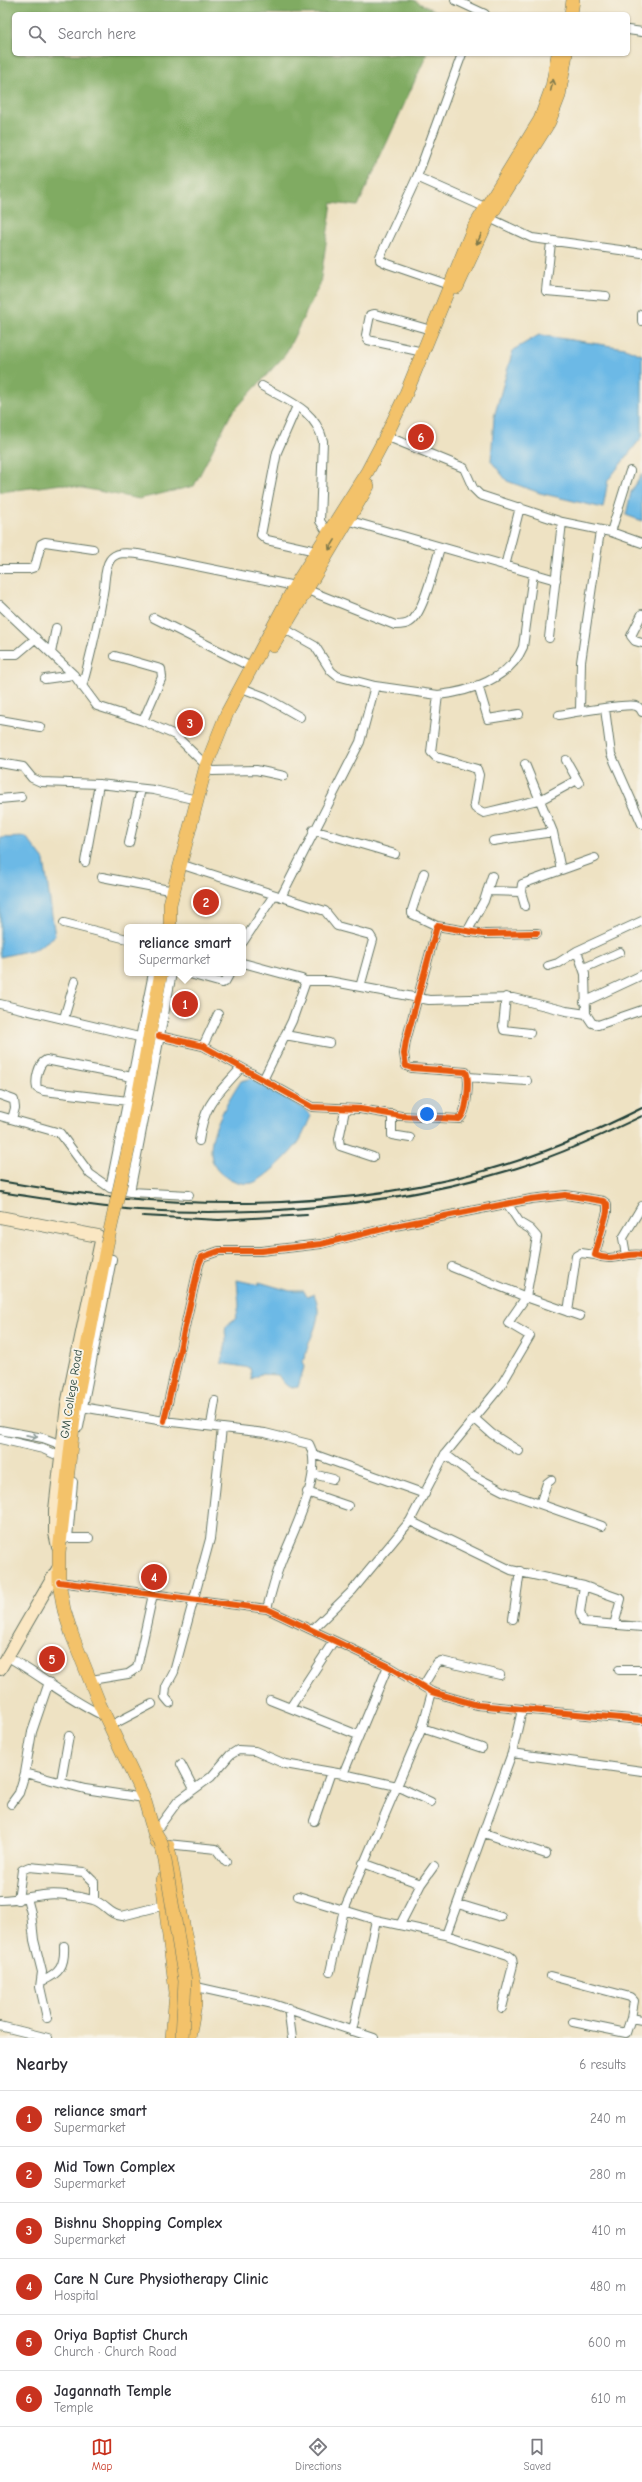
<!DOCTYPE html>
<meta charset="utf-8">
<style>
body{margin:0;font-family:"Comic Neue",sans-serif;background:#f2f2f3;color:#2b2b33}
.you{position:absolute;left:427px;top:1114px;width:14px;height:14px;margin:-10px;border:3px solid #fff;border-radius:50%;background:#1a73e8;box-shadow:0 0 0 6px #1a73e833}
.badge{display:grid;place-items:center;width:26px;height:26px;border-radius:50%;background:#c8321e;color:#fff;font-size:13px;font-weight:700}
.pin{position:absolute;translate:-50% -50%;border:2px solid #fff;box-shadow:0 1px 4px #0006}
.popup{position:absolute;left:124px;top:924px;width:122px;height:52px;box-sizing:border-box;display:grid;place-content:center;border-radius:6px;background:#fff;filter:drop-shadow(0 1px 3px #0005);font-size:13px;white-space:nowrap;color:#7c7c81}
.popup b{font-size:15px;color:#2b2b33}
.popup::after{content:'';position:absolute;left:50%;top:100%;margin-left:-8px;border:8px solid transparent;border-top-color:#fff}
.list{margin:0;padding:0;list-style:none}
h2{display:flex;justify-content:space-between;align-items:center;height:52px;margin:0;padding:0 16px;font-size:17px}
h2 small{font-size:13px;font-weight:400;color:#7c7c81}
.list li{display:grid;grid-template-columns:26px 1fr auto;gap:12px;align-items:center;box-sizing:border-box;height:56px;padding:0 16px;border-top:1px solid #e1e1e2}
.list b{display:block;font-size:15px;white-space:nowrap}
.list p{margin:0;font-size:13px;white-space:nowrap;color:#7c7c81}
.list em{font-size:13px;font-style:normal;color:#7c7c81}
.icon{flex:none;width:22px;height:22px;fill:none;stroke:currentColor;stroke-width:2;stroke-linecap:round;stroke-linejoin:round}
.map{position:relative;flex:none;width:642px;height:2038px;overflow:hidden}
.search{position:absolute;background:#fff;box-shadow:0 1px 3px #0004;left:12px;right:12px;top:12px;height:44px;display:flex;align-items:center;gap:10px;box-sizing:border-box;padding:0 14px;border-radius:6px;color:#7c7c81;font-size:15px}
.sheet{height:388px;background:#fff}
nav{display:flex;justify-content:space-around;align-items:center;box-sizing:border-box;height:56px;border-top:1px solid #e1e1e2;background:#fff;font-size:11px;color:#7c7c81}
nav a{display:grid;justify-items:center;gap:2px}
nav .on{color:#c8321e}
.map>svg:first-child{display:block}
</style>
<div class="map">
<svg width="642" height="2038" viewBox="0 0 642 2038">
<rect width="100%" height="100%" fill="#f7f3e8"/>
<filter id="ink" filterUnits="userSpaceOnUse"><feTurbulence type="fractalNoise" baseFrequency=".025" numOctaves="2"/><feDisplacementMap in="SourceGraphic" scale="8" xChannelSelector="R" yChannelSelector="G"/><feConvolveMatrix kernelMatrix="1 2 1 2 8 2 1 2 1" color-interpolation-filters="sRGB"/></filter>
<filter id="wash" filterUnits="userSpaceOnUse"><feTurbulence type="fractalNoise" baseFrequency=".012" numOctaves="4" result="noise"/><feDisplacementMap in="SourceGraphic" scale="16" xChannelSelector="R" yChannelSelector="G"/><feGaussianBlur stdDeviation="0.9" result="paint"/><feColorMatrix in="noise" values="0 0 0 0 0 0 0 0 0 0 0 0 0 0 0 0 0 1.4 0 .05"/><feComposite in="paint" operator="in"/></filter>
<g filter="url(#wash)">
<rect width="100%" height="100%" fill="#eee2c3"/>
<!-- forest -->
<path fill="#80ab62" stroke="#50744b" d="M0 0H413L441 14H14V54H427L358 206 332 203 320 284 285 355 231 414 194 486 139 499 62 484 0 492Z"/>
<!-- water -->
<path fill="#6cb9e6" stroke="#467b8d" d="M539 335 625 348 642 355V437L608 480 603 508 540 493 507 481 491 461 494 417 513 350Z
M642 474V521L626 515 631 492Z
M26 837 44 860 55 936 36 949 0 957V838Z
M253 1078 303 1108 311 1116C306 1126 302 1140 294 1148 287 1157 262 1181 252 1183 244 1185 233 1181 226 1177 191 1157 226 1105 241 1081Z
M237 1280 259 1285V1282L290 1291H304L307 1297 314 1294C326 1320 308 1335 305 1359L302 1361 304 1367 298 1387C287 1390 283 1382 278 1375L260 1374 252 1379 250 1368 221 1363C221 1357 224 1354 225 1348 229 1332 218 1330 236 1318L239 1306Z"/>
</g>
<g filter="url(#ink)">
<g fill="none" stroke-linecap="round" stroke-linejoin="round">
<defs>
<path id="street" d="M455 0 485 14
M628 30 642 32
M417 177 489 209
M485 216 532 238 642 253
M551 242 546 291 606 296
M449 285 388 264 380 260V257L417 177 462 54
M642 314V321
M423 352 368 340 366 335 370 315 375 314 431 330
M262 386C288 401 315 409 323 441L320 521 327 532
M297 406 277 452 261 535 267 540 316 551
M386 436 464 468 473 488 480 495 562 522 611 532 642 543
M347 520 556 580
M611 532 630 471
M505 566 520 507
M0 569H29L35 567 41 544 45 542 93 549
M533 574 523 647C510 678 470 692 438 695L431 752 436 757 477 769 479 775 474 804 475 808 484 813 542 799 577 780
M305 589 395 625C399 625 406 625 410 622 423 615 435 564 440 548
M0 605 74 675 97 706 143 721 175 735 212 771 256 770 284 776
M642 614 631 636 635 641 642 643
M154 618 251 667
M283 628 315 646 331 671 337 676 375 686 438 695
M549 638 562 522
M51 653 56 628
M0 654H17L36 638
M115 656 161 669 162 677 143 721
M45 679 74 675
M478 685 488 719 519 714
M82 687C91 654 99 621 104 587 105 579 105 567 110 560 116 551 128 553 138 554L295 586
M247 690 265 697 300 717
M605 709 611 754 642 824
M580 710 581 662 600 531
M559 715C570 713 629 703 636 706 639 707 641 709 642 712
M0 720 40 727
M566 760 579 783
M0 763 23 767 32 778 41 782 99 784 154 790 197 800
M525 764 553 832 561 870
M0 799 21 797
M313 830 395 854
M493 841 553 832
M129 843 141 789
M85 862 99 784
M186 866 325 911 337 926 370 935 373 940 360 987
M424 873 412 910V914L437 926
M102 877 174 891
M487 891 521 892
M281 897 360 742 375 686
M525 906 521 892 522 884 595 858
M64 923 127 939
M467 932 484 901 492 876
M243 942 274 895
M243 963 302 979 305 984 292 1021 263 1080
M548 966 558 963 577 951
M584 968 620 952
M153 973 110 1188 130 1192 172 973
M186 973 222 983 225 982 230 973
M304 981H329L429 1000 513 998 566 1011 586 1014 592 1023 598 1025 642 1010
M506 997 503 1026 504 1030 530 1033
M584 1002 642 975
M0 1004 139 1037
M586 1014 585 974 577 951 642 921
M64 1018 75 981
M285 1035 329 1043
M159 1036 203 1046 312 1107 360 1109 401 1116 459 1119C467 1115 470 1080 466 1072L412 1068 406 1066 404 1054 406 1041 437 926 484 934 537 933
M203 1046 218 1014
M468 1077 527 1081
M0 1095 14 1100 15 1108 12 1119
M128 1101 44 1091 37 1088C35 1080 38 1064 46 1060L132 1077
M345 1110 339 1139 340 1146 373 1157
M392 1114V1135L410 1138
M0 1116 60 1133 90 1174 110 1188
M199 1141C204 1103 217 1095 241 1068
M130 1192 189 1195
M626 1255 623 1238 642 1206
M452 1267 526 1297 580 1316
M568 1312 576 1256 581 1253 595 1255
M82 1407 164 1421 265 1433 309 1444C325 1472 292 1534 281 1562 275 1578 271 1593 267 1609
M474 1418 492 1434 519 1451
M164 1421 199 1264 202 1257 219 1251H261L321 1244 395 1226 531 1199 566 1195 603 1201 607 1204V1212L595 1255C613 1263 624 1252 642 1255
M211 1425 215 1401
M79 1427 112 1259
M0 1430 43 1438 62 1445
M0 1439 43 1449 61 1457
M313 1454 425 1494
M445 1454 474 1476 503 1491 602 1526
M313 1474 333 1479
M307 1492 348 1506
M540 1504 547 1483 551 1480
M410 1521 511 1570 584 1586 621 1599 614 1625
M68 1538H89
M61 1541 68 1538 73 1482
M59 1582 267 1609 390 1667 432 1692 477 1705 642 1720
M584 1586 580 1612 583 1622 642 1627
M513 1619 520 1571
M312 1630 352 1591 410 1521 445 1454 500 1387 530 1336 508 1323 526 1297 537 1237 530 1229 520 1223 508 1205
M8 1657C41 1676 71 1701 106 1717
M619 1670H642
M91 1680 128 1674 137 1668 153 1594
M49 1682 32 1732 25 1773 85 1789 144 1798
M423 1686 437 1663 441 1661 500 1675
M270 1700 358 1735
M170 1703 165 1697 166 1687 174 1672 210 1539 222 1428
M290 1708 333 1642
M110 1726 152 1704
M422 1728 482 1748
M512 1753 642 1771
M181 1764 194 1789
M343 1774 388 1666
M61 1781 69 1736
M11 1804 19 1793 25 1773
M314 1821 331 1772
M155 1832 178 1801 211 1777 230 1755 238 1750 255 1751 285 1764 343 1774 397 1786 431 1802
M484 1833 546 1854
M167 1844 216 1849 226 1862
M363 1863 421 1884
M298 1896 376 1920 446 1935 508 1955 512 1958 513 1965 502 2008
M27 1898 31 1913 34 1940 42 1972 40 1987 47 2018
M0 1900C15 1900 29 1897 43 1895 58 1893 79 1896 93 1900 105 1903 109 1915 122 1916L169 1904
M18 1900 22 1870 29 1867 84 1872 94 1882V1900
M458 1904 501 1917
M400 1925 421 1884 434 1866
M446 1935 512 1753 522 1710
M330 1972 344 1910 422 1728 432 1692
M551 1976 630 1997 634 2001 631 2018 642 2020
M42 1981C60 1974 65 1965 64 1946
M192 1986 273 2004 374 2038
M288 2008 292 2038
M573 2022 626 2033 631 2018
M0 2026 48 2038
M352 2031 376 1920"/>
<path id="secondary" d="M0 1217 98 1236 101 1241 67 1405 55 1510V1533L58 1547
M0 1669 59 1567"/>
<path id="primary" d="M571 14 573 0
M457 287 489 218 549 122 559 96 566 54
M273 646 368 486
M170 927V904L206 766 227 713 295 586 367 472 386 436 405 396 473 229 540 120 552 87 558 54
M129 1146 161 973
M107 1244 75 1409 59 1552V1582L64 1610 72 1635 100 1705 144 1798 157 1843
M168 1846 195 1987V2004L189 2038
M162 1880 176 1993 172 2038"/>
</defs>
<!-- street casing -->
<use href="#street" stroke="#677766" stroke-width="10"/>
<!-- secondary casing -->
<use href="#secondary" stroke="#677766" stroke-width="14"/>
<!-- primary casing -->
<use href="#primary" stroke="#677766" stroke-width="14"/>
<!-- street -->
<use href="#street" stroke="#fff" stroke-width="8"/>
<!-- secondary -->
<use href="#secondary" stroke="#fae7c3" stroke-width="12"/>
<!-- primary -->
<use href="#primary" stroke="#f3c26a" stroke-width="13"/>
<!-- rail -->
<path stroke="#1f3d34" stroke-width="2" d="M0 1181C172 1212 349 1215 517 1161 560 1147 602 1128 642 1108
M0 1192C46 1199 92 1207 138 1210 266 1217 393 1206 517 1168 560 1155 602 1135 642 1116
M143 1216 219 1220 307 1215"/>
<defs>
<path id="primary-bridge" d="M107 1244 129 1146
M155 1832 161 1842 165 1861 185 1981 182 2038"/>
</defs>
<!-- primary-bridge casing -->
<use href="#primary-bridge" stroke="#677766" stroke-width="14" stroke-linecap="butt"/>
<!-- primary-bridge -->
<use href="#primary-bridge" stroke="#f3c26a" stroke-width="13"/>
<defs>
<path id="cycleway" d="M159 1036 203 1046 312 1107 360 1109 401 1116 459 1119C467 1115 470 1080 466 1072L412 1068 406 1066 404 1054 406 1041 437 926 484 934 537 933
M164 1421 199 1264 202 1257 219 1251H261L321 1244 395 1226 531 1199 566 1195 603 1201 607 1204V1212L595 1255C613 1263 624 1252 642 1255
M59 1582 267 1609 390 1667 432 1692 477 1705 642 1720"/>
</defs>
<!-- cycleway casing -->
<use href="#cycleway" stroke="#f7f3e8" stroke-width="8"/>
<!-- cycleway -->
<use href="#cycleway" stroke="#e8590c" stroke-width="6"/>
</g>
<!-- one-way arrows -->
<defs><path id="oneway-shaft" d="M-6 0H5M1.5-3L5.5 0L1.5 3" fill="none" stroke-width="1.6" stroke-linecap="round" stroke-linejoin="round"/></defs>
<g stroke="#7e794c">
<use href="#oneway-shaft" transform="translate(552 85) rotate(-77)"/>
<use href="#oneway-shaft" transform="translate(479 239) rotate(115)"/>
<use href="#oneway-shaft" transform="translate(332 545) rotate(122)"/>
</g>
<use stroke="#8f9e9a" href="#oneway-shaft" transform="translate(32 1436) rotate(11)"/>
</g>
<g text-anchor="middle" stroke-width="4" stroke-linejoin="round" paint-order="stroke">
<!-- street labels -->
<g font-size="12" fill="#1f3d34" stroke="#f7f3e8">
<text transform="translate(71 1394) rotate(-81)" y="4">GM College Road</text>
</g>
</g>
</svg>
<div class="you"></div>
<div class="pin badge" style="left:185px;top:1004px">1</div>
<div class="popup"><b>reliance smart</b>Supermarket</div>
<div class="pin badge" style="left:206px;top:902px">2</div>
<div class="pin badge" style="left:190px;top:723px">3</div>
<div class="pin badge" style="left:154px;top:1577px">4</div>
<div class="pin badge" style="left:52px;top:1659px">5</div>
<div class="pin badge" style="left:421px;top:437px">6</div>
<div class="search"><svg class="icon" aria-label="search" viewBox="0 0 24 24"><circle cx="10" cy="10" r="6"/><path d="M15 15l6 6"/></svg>Search here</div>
</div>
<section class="sheet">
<h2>Nearby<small>6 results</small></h2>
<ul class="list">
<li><span class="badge">1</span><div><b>reliance smart</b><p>Supermarket</p></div><em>240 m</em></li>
<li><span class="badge">2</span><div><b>Mid Town Complex</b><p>Supermarket</p></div><em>280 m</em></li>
<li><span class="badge">3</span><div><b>Bishnu Shopping Complex</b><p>Supermarket</p></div><em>410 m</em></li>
<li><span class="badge">4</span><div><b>Care N Cure Physiotherapy Clinic</b><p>Hospital</p></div><em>480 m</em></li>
<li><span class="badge">5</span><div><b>Oriya Baptist Church</b><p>Church · Church Road</p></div><em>600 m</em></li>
<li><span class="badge">6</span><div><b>Jagannath Temple</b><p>Temple</p></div><em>610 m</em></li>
</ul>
</section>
<nav>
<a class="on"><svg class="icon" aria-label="map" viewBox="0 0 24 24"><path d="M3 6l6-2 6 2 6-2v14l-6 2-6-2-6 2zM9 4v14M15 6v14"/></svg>Map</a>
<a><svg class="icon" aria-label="directions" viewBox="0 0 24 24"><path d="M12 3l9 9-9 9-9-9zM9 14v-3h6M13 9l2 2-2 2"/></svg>Directions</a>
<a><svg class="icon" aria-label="saved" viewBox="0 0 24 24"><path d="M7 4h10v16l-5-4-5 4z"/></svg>Saved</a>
</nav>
